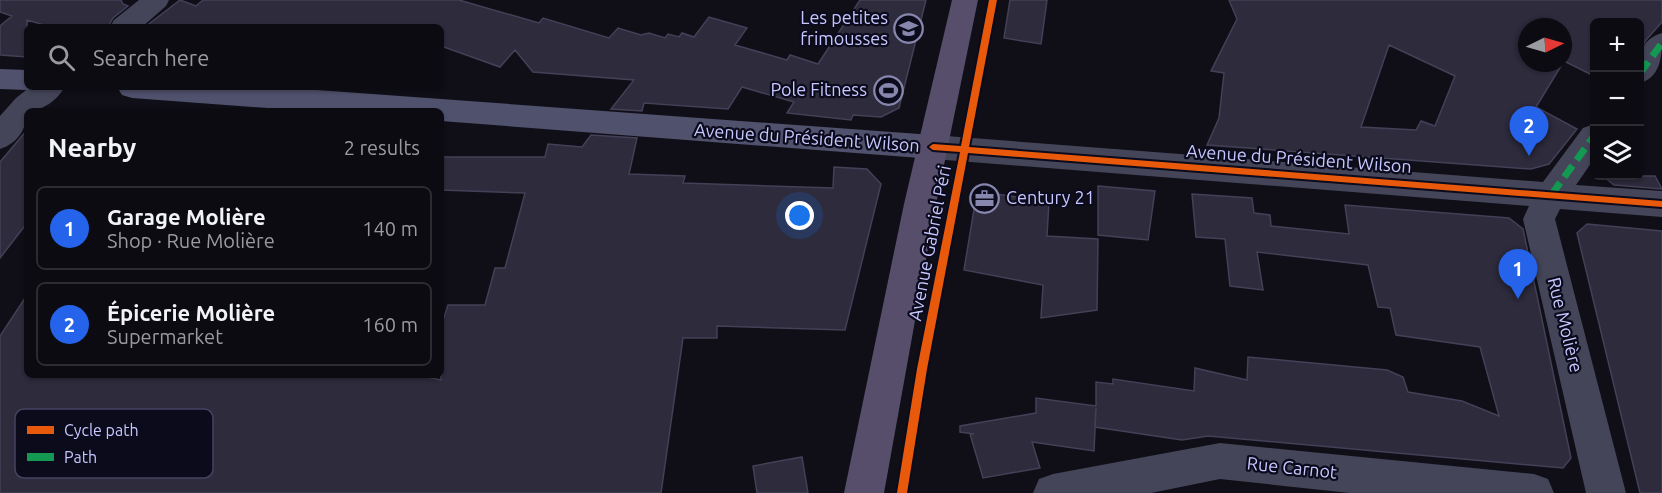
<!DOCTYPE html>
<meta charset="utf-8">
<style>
body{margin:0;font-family:Ubuntu,sans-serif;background:#15141b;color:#f1f3f6}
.controls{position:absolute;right:18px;top:18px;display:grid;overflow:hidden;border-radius:9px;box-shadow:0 2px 4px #0004}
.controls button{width:54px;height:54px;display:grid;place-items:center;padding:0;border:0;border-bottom:2px solid #2c2b32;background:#0c0b12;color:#f1f3f6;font:30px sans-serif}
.compass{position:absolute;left:1518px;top:18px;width:54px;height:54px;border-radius:50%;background:#0c0b12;box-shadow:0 2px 4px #0004;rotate:85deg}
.you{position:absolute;left:800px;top:216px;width:21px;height:21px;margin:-15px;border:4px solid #fff;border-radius:50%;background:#1a73e8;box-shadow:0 0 0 9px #1a73e833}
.badge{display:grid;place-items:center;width:39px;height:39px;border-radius:50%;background:#2563eb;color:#fff;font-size:20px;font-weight:700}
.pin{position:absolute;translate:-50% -50px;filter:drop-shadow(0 2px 3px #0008)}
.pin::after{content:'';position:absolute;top:32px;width:21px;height:18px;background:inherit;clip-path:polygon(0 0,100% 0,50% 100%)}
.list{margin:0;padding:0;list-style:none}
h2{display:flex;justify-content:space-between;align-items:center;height:78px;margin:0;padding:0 24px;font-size:26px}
h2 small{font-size:20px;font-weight:400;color:#9a9b9f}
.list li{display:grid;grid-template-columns:39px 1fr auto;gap:18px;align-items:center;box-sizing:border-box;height:84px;margin:0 12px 12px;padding:0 12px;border:2px solid #2c2b32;border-radius:9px}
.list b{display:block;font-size:22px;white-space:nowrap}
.list p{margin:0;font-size:20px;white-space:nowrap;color:#9a9b9f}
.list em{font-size:20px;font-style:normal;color:#9a9b9f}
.icon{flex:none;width:33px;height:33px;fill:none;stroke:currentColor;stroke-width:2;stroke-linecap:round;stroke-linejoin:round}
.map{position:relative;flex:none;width:1662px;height:493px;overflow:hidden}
.search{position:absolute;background:#0c0b12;box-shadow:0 2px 4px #0004;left:24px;top:24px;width:420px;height:66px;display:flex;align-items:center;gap:15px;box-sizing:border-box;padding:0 21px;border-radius:9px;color:#9a9b9f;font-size:22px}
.panel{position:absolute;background:#0c0b12;box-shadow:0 2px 4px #0004;left:24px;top:108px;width:420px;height:270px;border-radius:9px}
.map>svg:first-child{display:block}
</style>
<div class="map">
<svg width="1662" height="493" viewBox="0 0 1662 493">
<rect width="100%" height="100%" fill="#100f18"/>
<!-- building -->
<path fill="#2d2b3c" stroke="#424157" stroke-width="1.5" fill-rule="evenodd" d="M0 0H121L123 4 128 6 113 18 108 27H51L27 20V57L0 55V26L12 16 0 12Z
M180 0 196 6 203 0H459L539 23 543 18 609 38 618 28 641 35 649 33 665 38 668 34 679 37 682 33 694 37 709 17 747 28 735 45 787 60 790 55 818 64 860 0H926L899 108 881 117 853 115 851 120 787 113 794 102 742 87 728 109 644 103 642 111 611 109 634 80 533 72 515 50 500 67 441 46V27H145Z
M1010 0H1047L1041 44 1004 38Z
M1229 0H1662V22L1646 40 1640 51V22H1594V76L1564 61 1536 107 1577 129 1549 164 1531 169 1207 145 1219 118 1224 73 1211 71 1237 19ZM1527 27H1563V63H1527ZM1389 45 1455 76 1435 126 1421 121 1416 130 1361 127Z
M27 130V223L0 258V162Z
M591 135 637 138 629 174 685 176 683 183 833 188 834 167 867 169 881 184 845 330 717 326V338H683L661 493H0V336L27 295V375H418L441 380V327L448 305H485L495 268H505L525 193 441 190V157H545L548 144 582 147Z
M1603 176H1655L1662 189 1614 185Z
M1098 186 1155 191 1148 240 1098 235Z
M977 191 1049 202 1047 236 1098 239 1097 310 1041 318 1043 285 964 270Z
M1192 194 1252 198 1254 213 1270 215 1271 226 1349 234 1345 205 1509 218 1523 229 1571 458 1563 468 1208 436 1182 440 1095 427 1096 408 1094 451 1032 442 1040 468 983 478 970 434H974L960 432V426L1036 413V398L1096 406V382L1113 384V379L1194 391 1195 368 1247 380 1248 357 1387 370 1403 377 1408 392 1462 401 1499 416 1480 347 1396 335 1390 308 1378 307 1368 265 1257 252 1263 290 1230 286 1225 239 1196 237Z
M1587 224 1662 231V493H1640L1577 233Z
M802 457 808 493H757L753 466Z"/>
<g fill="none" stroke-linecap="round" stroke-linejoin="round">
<!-- street -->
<path fill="#444559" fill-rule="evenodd" d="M139 0H169L166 6 142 27H110L114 20Z
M1662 33C1662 54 1662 77 1640 83 1640 61 1636 41 1662 33Z
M30 87H65C56 101 43 111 27 111 27 129 18 143 0 149V116L16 98Z
M1594 124V159L1576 185 1662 191V217L1560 209 1555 219 1626 493H1586L1523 219 1529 206 933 159 922 155 918 147 922 139 933 135 1543 182 1583 128Z
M1220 443 1534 474 1548 479 1554 493H1350L1220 479 1151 493H1033L1039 479 1053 474Z"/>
<!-- secondary -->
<path fill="#50516d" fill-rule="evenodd" d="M0 69 27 70V87H37L27 90 0 89Z
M117 87H276L933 135 944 139 948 147 944 155 933 159 441 121V111H307L132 98 122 95Z"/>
<!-- primary -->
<path fill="#574e6c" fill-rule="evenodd" d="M952 0H978L936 204 884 493H844L904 204Z"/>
<!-- quiet -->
<path stroke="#139951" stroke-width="7" stroke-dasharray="14 7" stroke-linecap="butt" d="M1640 73 1662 43
M1552 194 1594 136"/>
<defs>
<path id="cycleway" d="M989 0H997L969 147 1662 201V207L968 153 927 369 907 493H897L917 369 960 152 933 150 929 147 933 144 961 146Z"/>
</defs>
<!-- cycleway casing -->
<use href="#cycleway" stroke="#0c0b1c" stroke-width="4"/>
<!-- cycleway -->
<use href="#cycleway" fill="#e8590c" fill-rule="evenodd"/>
</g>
<!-- icons -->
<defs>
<symbol id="school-ring" viewBox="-11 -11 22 22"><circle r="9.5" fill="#0c0b1c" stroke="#8787ae" stroke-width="1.5"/><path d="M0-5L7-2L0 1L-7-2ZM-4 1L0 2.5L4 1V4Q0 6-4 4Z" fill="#8787ae"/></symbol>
<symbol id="stadium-ring" viewBox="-11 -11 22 22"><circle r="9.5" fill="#0c0b1c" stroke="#8787ae" stroke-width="1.5"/><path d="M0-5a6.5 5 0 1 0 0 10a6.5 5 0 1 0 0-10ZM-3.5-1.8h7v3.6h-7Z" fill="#8787ae"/></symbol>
<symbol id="office-ring" viewBox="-11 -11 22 22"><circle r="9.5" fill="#0c0b1c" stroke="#8787ae" stroke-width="1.5"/><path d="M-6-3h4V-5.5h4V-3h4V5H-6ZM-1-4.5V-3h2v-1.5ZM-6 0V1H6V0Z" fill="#8787ae"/></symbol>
</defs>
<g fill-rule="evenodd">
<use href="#school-ring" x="892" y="12" width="33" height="33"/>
<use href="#stadium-ring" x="872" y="74" width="33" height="33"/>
<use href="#office-ring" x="968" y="182" width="33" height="33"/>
</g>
<g text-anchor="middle" stroke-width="4.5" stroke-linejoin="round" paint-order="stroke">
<!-- poi labels -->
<g font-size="18" fill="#c7c7ff" stroke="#0c0b1c" text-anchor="end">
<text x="888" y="24">Les petites<tspan x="888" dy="21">frimousses</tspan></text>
<text x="867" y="96">Pole Fitness</text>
<text x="1006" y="204" text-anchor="start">Century 21</text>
</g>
<!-- street labels -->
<g font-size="18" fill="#c7c7ff" stroke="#0c0b1c">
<text transform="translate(807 138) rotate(4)" y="6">Avenue du Président Wilson</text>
<text transform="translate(1299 159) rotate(4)" y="6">Avenue du Président Wilson</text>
<text transform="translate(930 243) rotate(-79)" y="6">Avenue Gabriel Péri</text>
<text transform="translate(1565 325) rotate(76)" y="6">Rue Molière</text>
<text transform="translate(1292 468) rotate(6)" y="6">Rue Carnot</text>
</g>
</g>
<!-- legend -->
<rect x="15" y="409" width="198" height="69" rx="9" fill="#0c0b1c" stroke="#444360" stroke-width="1.5"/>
<rect x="27" y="426" width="27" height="8" fill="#e8590c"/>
<rect x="27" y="453" width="27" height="8" fill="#139951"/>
<g font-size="16" fill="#c7c7ff">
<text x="64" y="436">Cycle path</text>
<text x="64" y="463">Path</text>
</g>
</svg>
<div class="controls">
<button>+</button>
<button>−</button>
<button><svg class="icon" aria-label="layers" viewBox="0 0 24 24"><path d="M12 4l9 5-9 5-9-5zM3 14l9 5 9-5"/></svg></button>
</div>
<svg class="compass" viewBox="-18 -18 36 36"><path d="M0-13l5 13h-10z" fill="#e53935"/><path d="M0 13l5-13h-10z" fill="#9a9b9f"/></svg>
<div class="you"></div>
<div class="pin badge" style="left:1518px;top:299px">1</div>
<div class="pin badge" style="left:1529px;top:156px">2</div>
<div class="search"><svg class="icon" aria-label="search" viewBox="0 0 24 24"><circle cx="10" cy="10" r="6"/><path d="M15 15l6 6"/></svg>Search here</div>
<section class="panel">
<h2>Nearby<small>2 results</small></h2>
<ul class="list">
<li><span class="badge">1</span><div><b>Garage Molière</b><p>Shop · Rue Molière</p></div><em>140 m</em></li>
<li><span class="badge">2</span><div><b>Épicerie Molière</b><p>Supermarket</p></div><em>160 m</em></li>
</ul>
</section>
</div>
